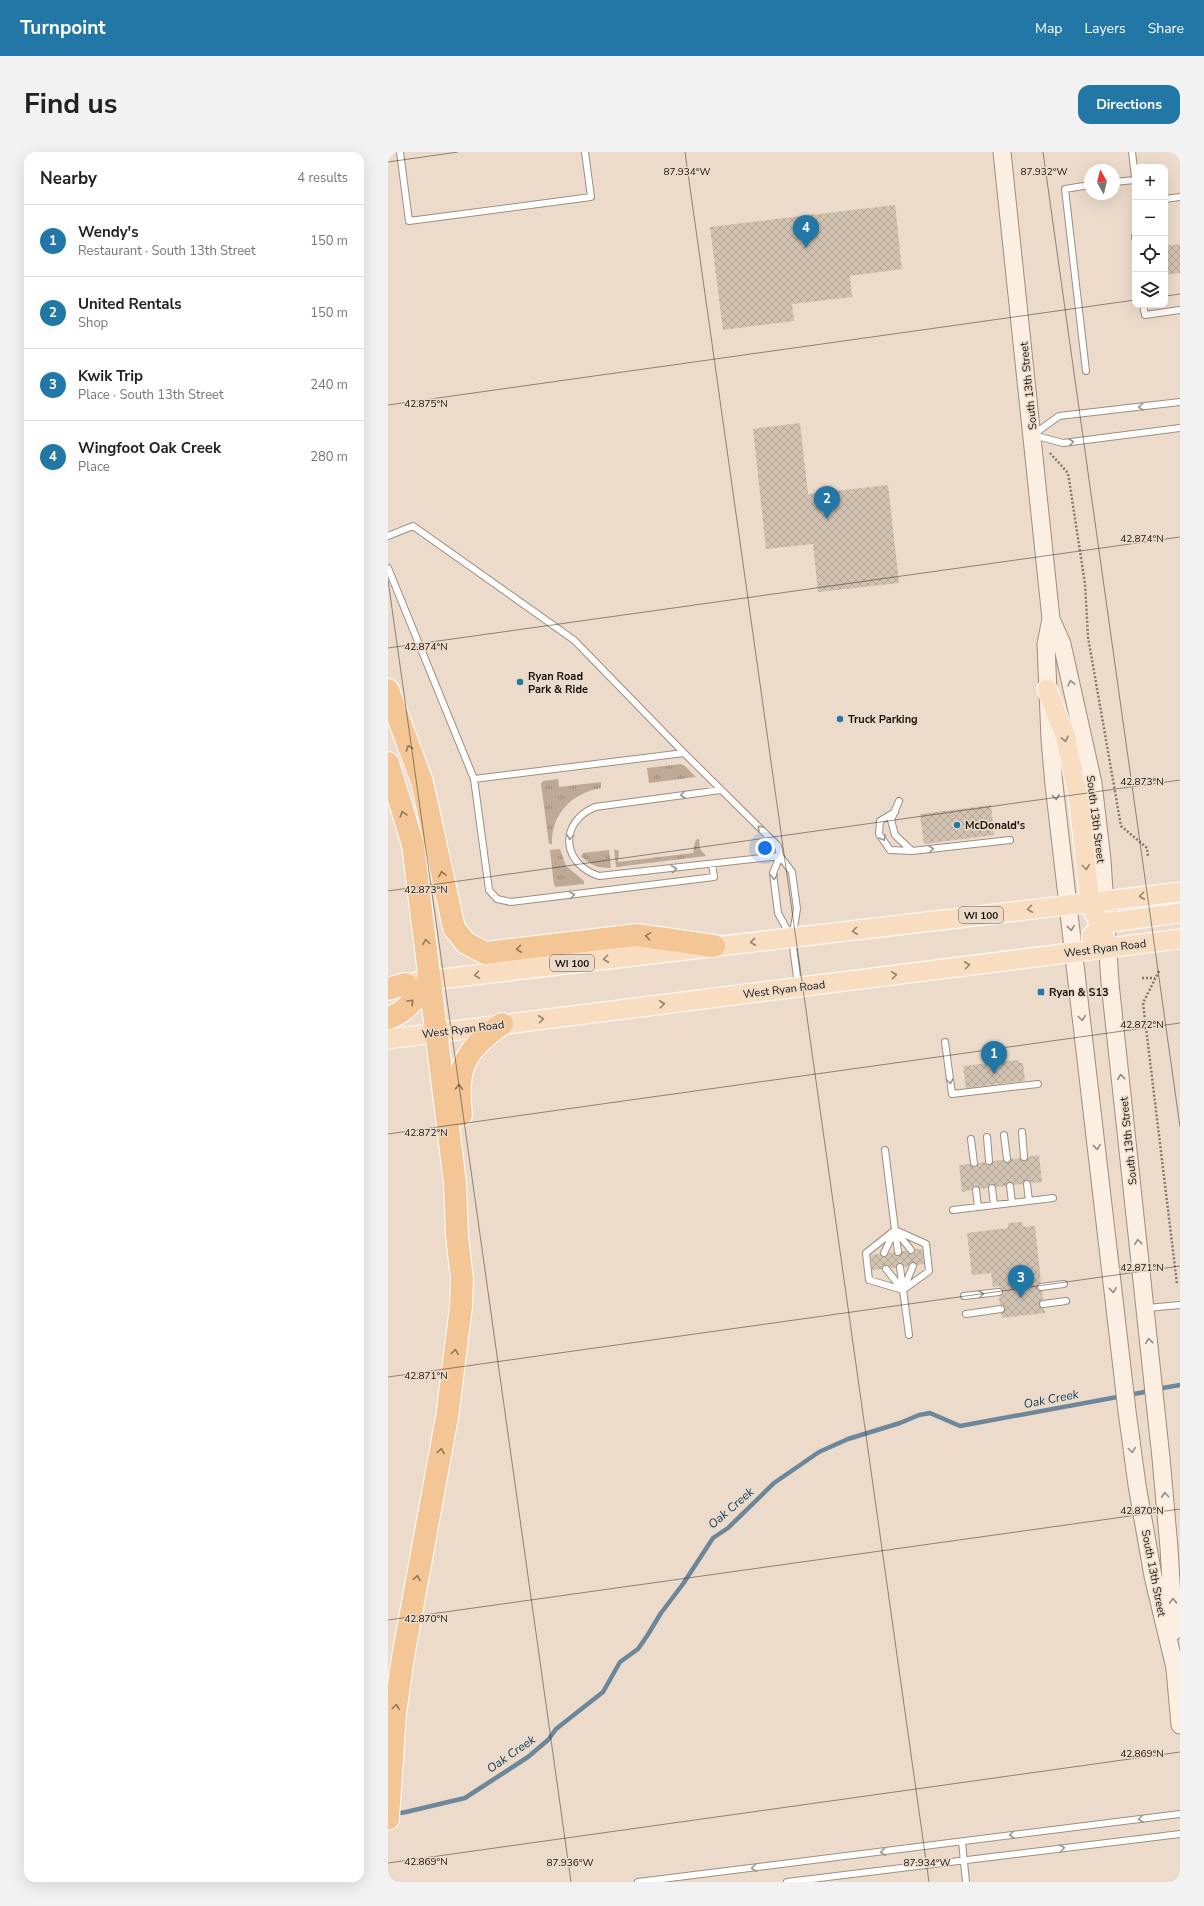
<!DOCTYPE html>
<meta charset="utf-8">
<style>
body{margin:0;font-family:"Nunito Sans",sans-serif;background:#f2f2f2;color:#222}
.controls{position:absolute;right:12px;top:12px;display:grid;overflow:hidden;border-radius:8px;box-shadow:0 4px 16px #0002}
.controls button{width:36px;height:36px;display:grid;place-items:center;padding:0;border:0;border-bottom:1px solid #e0e0e0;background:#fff;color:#222;font:20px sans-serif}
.compass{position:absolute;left:696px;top:12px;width:36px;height:36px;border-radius:50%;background:#fff;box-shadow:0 4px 16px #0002;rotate:352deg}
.you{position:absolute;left:377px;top:696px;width:14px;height:14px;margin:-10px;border:3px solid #fff;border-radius:50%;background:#1a73e8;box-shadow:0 0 0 6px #1a73e833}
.badge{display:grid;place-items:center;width:26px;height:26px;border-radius:50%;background:#2377a7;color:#fff;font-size:13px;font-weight:700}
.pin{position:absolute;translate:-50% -33px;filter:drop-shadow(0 1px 2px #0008)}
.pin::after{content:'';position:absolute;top:21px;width:14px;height:12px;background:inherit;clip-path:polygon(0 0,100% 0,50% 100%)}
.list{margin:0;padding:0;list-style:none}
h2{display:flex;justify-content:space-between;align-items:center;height:52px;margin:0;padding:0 16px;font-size:17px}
h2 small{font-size:13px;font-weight:400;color:#767676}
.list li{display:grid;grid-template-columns:26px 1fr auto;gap:12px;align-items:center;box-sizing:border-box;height:72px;padding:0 16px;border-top:1px solid #e0e0e0}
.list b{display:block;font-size:15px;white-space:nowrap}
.list p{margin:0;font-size:13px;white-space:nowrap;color:#767676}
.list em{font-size:13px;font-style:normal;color:#767676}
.icon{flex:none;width:22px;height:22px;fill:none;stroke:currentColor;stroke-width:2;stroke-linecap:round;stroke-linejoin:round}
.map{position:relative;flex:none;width:792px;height:1730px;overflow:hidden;border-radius:12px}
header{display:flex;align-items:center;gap:24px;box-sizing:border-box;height:56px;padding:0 20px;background:#2377a7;color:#fff}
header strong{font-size:19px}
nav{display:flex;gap:22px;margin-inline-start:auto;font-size:14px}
.intro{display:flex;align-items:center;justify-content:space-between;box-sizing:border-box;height:96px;padding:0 24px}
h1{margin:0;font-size:28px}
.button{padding:10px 18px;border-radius:12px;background:#2377a7;color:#fff;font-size:14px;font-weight:700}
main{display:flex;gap:24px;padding:0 24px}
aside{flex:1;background:#fff;border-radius:12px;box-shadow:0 4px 16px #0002}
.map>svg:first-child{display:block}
</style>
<header>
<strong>Turnpoint</strong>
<nav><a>Map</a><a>Layers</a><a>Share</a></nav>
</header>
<div class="intro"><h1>Find us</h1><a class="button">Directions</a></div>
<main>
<aside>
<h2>Nearby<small>4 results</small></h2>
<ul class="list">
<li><span class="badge">1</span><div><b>Wendy's</b><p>Restaurant · South 13th Street</p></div><em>150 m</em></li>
<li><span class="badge">2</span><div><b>United Rentals</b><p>Shop</p></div><em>150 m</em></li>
<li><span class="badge">3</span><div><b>Kwik Trip</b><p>Place · South 13th Street</p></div><em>240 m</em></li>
<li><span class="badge">4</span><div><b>Wingfoot Oak Creek</b><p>Place</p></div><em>280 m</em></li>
</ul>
</aside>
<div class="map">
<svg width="792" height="1730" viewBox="0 0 792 1730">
<defs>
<pattern id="grass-tufts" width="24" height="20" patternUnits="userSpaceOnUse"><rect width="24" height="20" fill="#bda995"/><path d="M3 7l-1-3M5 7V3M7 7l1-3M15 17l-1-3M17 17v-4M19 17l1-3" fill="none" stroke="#998878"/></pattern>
<pattern id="building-cross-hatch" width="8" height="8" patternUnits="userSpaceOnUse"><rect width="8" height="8" fill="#d2c2b1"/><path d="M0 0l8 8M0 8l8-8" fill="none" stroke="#b4a697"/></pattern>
</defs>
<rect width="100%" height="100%" fill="#ecdbca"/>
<!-- grass -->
<path fill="url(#grass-tufts)" d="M293 612 297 614 308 625 261 631 259 616Z
M170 627 171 635 213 630V636C184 641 163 662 164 692H161L153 632 155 629Z
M309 687H311L312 697 318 704 228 715 226 697 231 699 230 710 305 701 307 690Z
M172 697 178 714 196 729V732L168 735 166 733 162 698Z
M221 698 223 716C210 716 202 713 193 704L195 701Z"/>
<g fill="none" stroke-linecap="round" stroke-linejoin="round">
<!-- stream -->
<path stroke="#6d879a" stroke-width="4.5" d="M769 1237 792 1233
M6 1662 18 1660 77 1646 140 1605 160 1588 168 1577 215 1540 232 1510 250 1497 259 1484 273 1461 295 1432 325 1386 340 1376 386 1331 431 1300 460 1287 512 1271 531 1263 542 1261 572 1274 762 1239"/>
</g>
<!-- building -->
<path fill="url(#building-cross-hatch)" d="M507 53 514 117 462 124 464 145 404 152 406 169 335 178 322 75Z
M792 92V121L777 123V94Z
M412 271 420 342 500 333 511 431 430 440 425 392 378 397 365 277Z
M603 653 606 683 536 692 532 662Z
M630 908 631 911H635L637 929 578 936 575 914Z
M651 1003 654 1030 643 1031 638 1028 635 1032 626 1033 621 1030 618 1034 608 1035 603 1032 600 1036 592 1037 587 1034 584 1038 574 1040 571 1013 582 1012 587 1015 590 1011 597 1010 602 1013 605 1009 615 1008 620 1011 623 1007 632 1006 637 1009 640 1005Z
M634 1070 635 1075 647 1074 653 1130 649 1135 650 1138 654 1139 655 1147 651 1152 652 1155 656 1156 657 1161 614 1166 613 1162 617 1157 616 1154 612 1153 611 1145 615 1142V1138L610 1134 605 1135 603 1121 584 1123 579 1081 620 1076V1071Z
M527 1097H534L536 1112 529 1113 525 1110 520 1114 517 1115 512 1111 509 1112 508 1116H503L498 1113 494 1117 484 1118 483 1103 492 1102 497 1105 501 1101 505 1100 510 1104 513 1103 514 1099H518L523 1102Z"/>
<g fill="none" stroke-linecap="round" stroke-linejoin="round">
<defs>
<path id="lane" d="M12 0 21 69 203 45 197 0
M744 0 747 25
M726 30 747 28
M777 47 792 45
M747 84V86
M755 153 757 163 792 158
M698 219 677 37 702 33
M646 282 671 264 792 250
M645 283 675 291 792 276
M0 384 25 374 186 488 296 601 390 694 392 704 404 720 409 757 404 787 410 833
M0 416 86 627 101 738 109 747 123 750 326 725 324 712
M86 627 296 601
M333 638 207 655C170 671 174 712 211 724L392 704 385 721 390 761 402 783
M511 649 503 668 507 683 524 699 622 688
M507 660 492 669 491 682 502 698 524 699
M557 890 564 942 650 932
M634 980 636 1005
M616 983 619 1007
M599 985 601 1009
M583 987 586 1011
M497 998 507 1078 478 1101 481 1128 515 1138 521 1183
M639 1032 641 1049
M622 1034 624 1051
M604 1036 606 1053
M588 1038 590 1055
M565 1058 665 1046
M507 1078 538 1092 541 1119 515 1138 512 1115
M507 1078 510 1100
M496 1101 507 1078 523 1098
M498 1117 515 1138 525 1114
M653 1135 676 1132
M576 1144 611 1140
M655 1152 678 1149
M759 1156 792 1153
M578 1162 613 1157
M574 1690 578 1730
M250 1730 792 1662
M399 1730 792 1682"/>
<path id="secondary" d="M614 0 663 467 658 492 662 587 666 633 739 1259 749 1333 765 1424 787 1516
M663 467 674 492 705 631 714 708 722 831 773 1306 781 1396 786 1479
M786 1506 792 1573"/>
<path id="primary" d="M659 537 677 583 690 645 702 750 720 795
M703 784 718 771 792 761
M27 830 792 740
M0 887 792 787"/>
<path id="highway" d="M0 538 34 630 66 776 78 791 97 801 249 783 326 794
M0 611 25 693 67 1031 69 1084 74 1127 73 1155 59 1265 15 1505 7 1562 0 1667
M0 837 17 832
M0 866C19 861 29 843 42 828
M73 963C68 915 75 900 114 872"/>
</defs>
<!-- lane casing -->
<use href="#lane" stroke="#9e8e7e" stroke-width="8"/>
<!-- secondary casing -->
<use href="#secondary" stroke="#9e8e7e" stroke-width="19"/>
<!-- primary casing -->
<use href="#primary" stroke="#fff" stroke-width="21"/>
<!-- highway casing -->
<use href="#highway" stroke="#fff" stroke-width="24"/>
<!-- path -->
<path stroke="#83786c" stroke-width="2.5" stroke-dasharray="2 2" stroke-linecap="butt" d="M662 301 680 321 697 432 700 485 733 674 759 696 760 704
M771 819 755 851 789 1132
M754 826H767"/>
<!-- lane -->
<use href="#lane" stroke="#fff" stroke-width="6"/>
<!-- secondary -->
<use href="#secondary" stroke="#fceee0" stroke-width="17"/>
<!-- primary -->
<use href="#primary" stroke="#f8ddc0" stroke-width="19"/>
<!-- highway -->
<use href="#highway" stroke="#f4c696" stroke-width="22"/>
</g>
<!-- one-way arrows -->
<defs><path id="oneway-chevron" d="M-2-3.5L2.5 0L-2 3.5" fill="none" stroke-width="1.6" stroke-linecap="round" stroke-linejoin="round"/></defs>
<g stroke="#989593">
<use href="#oneway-chevron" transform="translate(753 255) rotate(174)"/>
<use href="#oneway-chevron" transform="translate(683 290) rotate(-7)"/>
<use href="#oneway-chevron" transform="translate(295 643) rotate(173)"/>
<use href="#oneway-chevron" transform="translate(372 676) rotate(-135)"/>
<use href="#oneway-chevron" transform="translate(182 685) rotate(97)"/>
<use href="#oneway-chevron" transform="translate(495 686) rotate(60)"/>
<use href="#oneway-chevron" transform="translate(543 697) rotate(-6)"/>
<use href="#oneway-chevron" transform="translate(286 717) rotate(-7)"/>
<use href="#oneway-chevron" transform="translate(386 725) rotate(89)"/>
<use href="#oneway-chevron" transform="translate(184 743) rotate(-7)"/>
<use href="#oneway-chevron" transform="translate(562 929) rotate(83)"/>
<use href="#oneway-chevron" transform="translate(593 1142) rotate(-7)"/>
<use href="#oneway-chevron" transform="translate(753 1667) rotate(173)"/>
<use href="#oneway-chevron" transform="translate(624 1683) rotate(173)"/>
<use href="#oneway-chevron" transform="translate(674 1696) rotate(-7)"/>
<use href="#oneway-chevron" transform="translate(495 1700) rotate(173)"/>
<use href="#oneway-chevron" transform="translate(366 1716) rotate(173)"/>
</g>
<g stroke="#968c82">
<use href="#oneway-chevron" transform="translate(683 531) rotate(-104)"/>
<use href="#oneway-chevron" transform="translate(668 645) rotate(83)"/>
<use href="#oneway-chevron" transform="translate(683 776) rotate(84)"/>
<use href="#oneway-chevron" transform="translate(694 866) rotate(83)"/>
<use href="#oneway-chevron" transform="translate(733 925) rotate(-96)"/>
<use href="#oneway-chevron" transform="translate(709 995) rotate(84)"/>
<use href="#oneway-chevron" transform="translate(750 1090) rotate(-96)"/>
<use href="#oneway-chevron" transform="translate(725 1138) rotate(84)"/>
<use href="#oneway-chevron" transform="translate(761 1189) rotate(-96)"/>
<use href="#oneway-chevron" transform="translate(744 1298) rotate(82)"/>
<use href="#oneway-chevron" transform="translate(777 1343) rotate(-95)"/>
<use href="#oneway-chevron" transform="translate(785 1449) rotate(-92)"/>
</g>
<g stroke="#948370">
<use href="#oneway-chevron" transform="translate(677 587) rotate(76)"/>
<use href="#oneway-chevron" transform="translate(698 715) rotate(83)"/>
<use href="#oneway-chevron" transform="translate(754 744) rotate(174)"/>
<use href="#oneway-chevron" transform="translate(642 757) rotate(173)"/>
<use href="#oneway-chevron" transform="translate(467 779) rotate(173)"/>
<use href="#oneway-chevron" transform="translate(365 790) rotate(174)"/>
<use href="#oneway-chevron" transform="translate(218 807) rotate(173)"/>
<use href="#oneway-chevron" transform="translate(579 813) rotate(-7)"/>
<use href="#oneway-chevron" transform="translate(89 823) rotate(173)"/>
<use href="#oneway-chevron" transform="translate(506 823) rotate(-7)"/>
<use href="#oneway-chevron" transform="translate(274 852) rotate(-7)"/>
<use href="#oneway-chevron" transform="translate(153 867) rotate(-7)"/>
</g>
<g stroke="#927659">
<use href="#oneway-chevron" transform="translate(21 596) rotate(-110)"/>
<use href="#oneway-chevron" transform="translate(15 662) rotate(-106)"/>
<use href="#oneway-chevron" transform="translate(54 722) rotate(-102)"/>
<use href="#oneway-chevron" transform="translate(260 784) rotate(-171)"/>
<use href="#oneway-chevron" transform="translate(38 790) rotate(-98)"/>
<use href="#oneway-chevron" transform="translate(131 797) rotate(173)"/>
<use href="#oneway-chevron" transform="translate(23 850) rotate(-47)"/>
<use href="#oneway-chevron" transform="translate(71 935) rotate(-88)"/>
<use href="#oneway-chevron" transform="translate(67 1200) rotate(-83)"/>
<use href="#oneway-chevron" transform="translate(53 1299) rotate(-80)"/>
<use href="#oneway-chevron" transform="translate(29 1426) rotate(-79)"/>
<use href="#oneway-chevron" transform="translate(8 1555) rotate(-83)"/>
</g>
<!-- ticks -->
<path fill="none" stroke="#1a140e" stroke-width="1" stroke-opacity="0.45" d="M297 0 541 1730M655 0 792 975M0 10 70 0M777 144 792 142M0 253 747 148M0 428 183 1730M0 496 792 385M0 739 792 628M0 982 792 871M0 1225 792 1114M0 1468 792 1357M0 1711 792 1600"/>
<!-- markers -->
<g fill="#2377a7" stroke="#ecdbca" stroke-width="1.5">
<circle cx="132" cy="530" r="4"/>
<circle cx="452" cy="567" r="4"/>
<circle cx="569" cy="673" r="4"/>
<rect x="649" y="836" width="8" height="8" rx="2"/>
</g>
<g text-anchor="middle" stroke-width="3" stroke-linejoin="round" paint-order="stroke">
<!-- shield labels -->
<g fill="#ecdbca" stroke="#595046" stroke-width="1">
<rect x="571" y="755" width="44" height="16" rx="3"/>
<rect x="162" y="803" width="44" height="16" rx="3"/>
</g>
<g font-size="10" font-weight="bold" fill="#1a140e">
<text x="593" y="767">WI 100</text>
<text x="184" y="815">WI 100</text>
</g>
<!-- street labels -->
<g font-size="11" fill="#1a140e" stroke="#ecdbca">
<text transform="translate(640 234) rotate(-96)" y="4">South 13th Street</text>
<text transform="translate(708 667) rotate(83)" y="4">South 13th Street</text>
<text transform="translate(717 796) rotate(-7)" y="4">West Ryan Road</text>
<text transform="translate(396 837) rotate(-7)" y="4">West Ryan Road</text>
<text transform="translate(75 877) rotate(-7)" y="4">West Ryan Road</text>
<text transform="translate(740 989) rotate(-96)" y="4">South 13th Street</text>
<text transform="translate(766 1421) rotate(79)" y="4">South 13th Street</text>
</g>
<!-- poi labels -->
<g font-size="11" font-weight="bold" fill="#1a140e" stroke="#ecdbca" text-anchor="start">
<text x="140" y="528">Ryan Road<tspan x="140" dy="13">Park &amp; Ride</tspan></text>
<text x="460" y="571">Truck Parking</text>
<text x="577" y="677">McDonald's</text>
<text x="661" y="844">Ryan &amp; S13</text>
</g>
<!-- water labels -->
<g font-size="12" font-style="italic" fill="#0f415e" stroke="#ecdbca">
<text transform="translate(663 1247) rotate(-11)" y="4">Oak Creek</text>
<text transform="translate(343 1356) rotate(-41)" y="4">Oak Creek</text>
<text transform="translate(123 1602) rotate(-35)" y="4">Oak Creek</text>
</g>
</g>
<g font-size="10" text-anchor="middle" fill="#1a140e" stroke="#ecdbca" stroke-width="3" stroke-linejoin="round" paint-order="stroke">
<text x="299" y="23">87.934°W</text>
<text x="656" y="23">87.932°W</text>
<text x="38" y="255">42.875°N</text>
<text x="754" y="390">42.874°N</text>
<text x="38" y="498">42.874°N</text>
<text x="754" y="633">42.873°N</text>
<text x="38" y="741">42.873°N</text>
<text x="754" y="876">42.872°N</text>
<text x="38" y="984">42.872°N</text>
<text x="754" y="1119">42.871°N</text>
<text x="38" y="1227">42.871°N</text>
<text x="754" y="1362">42.870°N</text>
<text x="38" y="1470">42.870°N</text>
<text x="754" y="1605">42.869°N</text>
<text x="38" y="1713">42.869°N</text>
<text x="182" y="1714">87.936°W</text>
<text x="539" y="1714">87.934°W</text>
</g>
</svg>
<div class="controls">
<button>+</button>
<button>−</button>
<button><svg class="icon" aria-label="locate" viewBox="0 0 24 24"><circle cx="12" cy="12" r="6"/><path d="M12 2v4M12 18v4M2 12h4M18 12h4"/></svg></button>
<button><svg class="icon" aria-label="layers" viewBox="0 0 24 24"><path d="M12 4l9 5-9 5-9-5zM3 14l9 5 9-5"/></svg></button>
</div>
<svg class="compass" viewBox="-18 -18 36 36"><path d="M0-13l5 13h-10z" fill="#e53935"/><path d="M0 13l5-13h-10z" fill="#767676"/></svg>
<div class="you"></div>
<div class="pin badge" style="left:606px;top:922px">1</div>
<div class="pin badge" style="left:439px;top:367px">2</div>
<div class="pin badge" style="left:633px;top:1146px">3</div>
<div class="pin badge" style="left:418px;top:96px">4</div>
</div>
</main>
